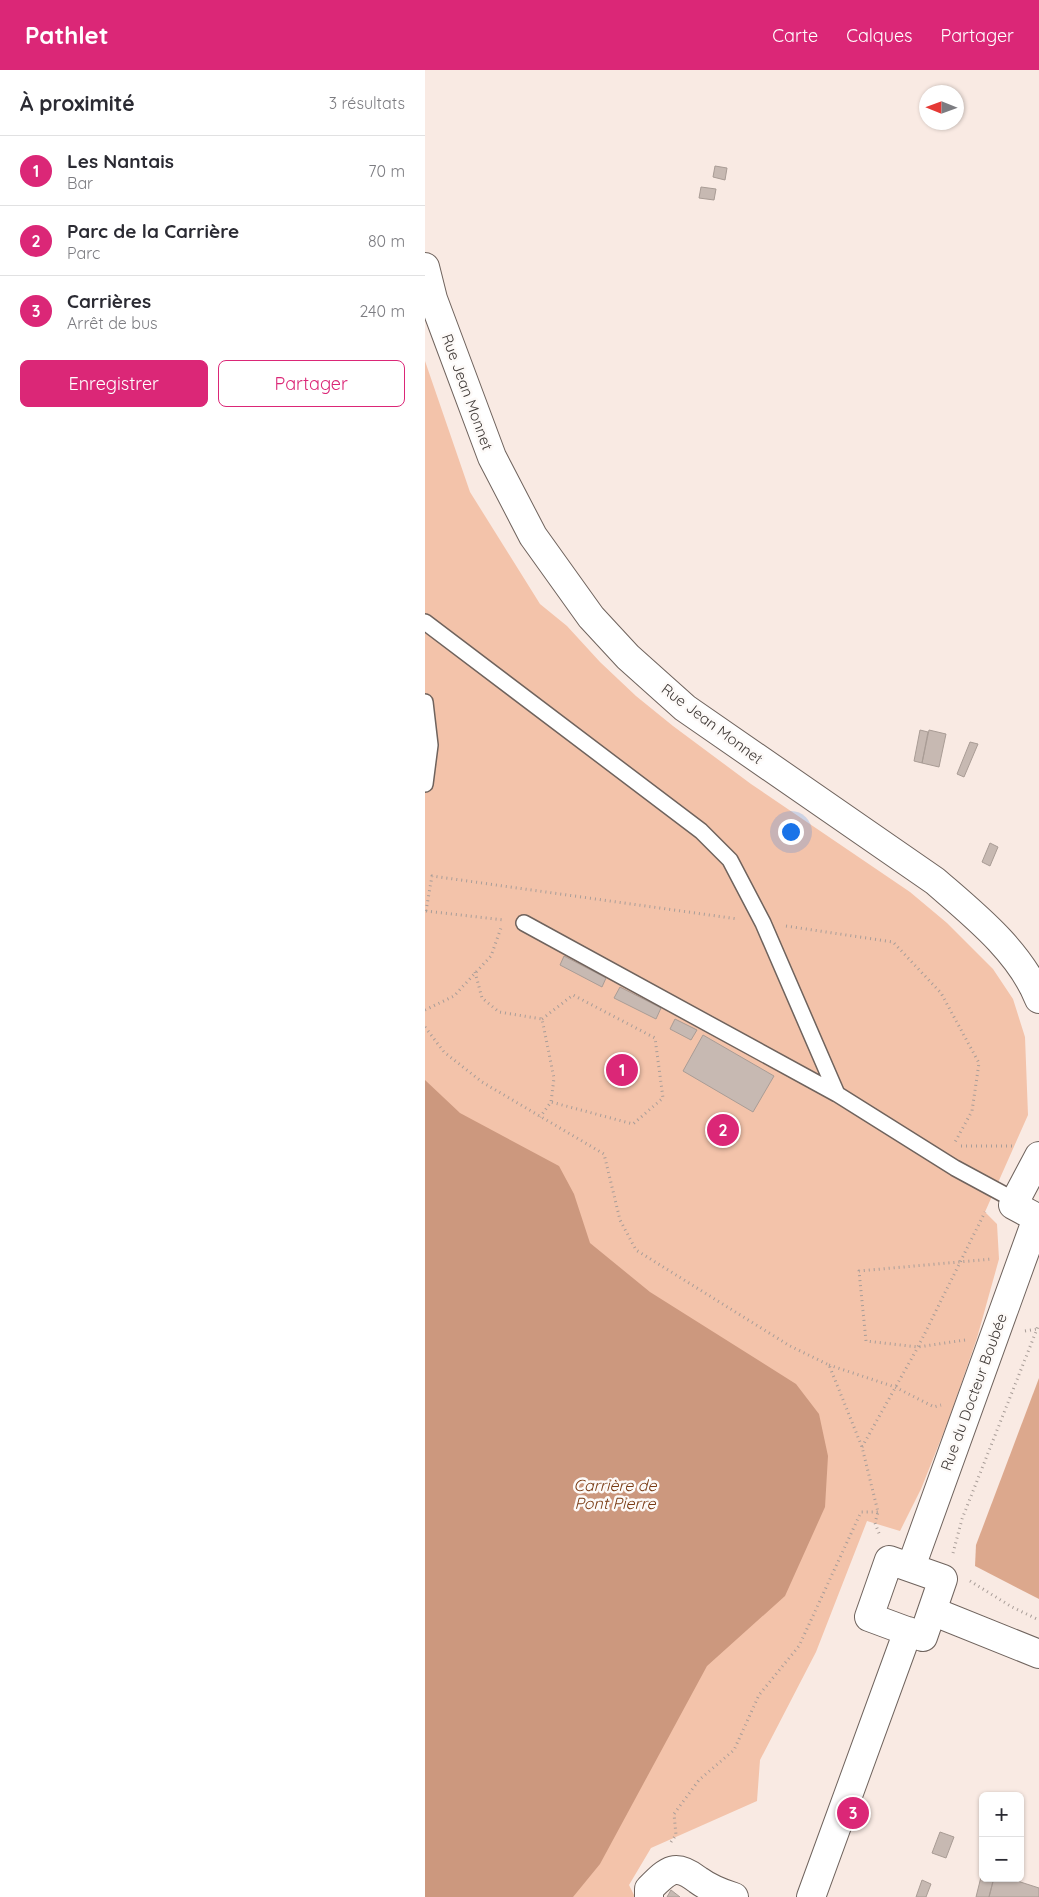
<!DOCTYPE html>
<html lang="fr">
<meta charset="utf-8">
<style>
body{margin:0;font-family:Quicksand,sans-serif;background:#f2f2f3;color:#2b2b33}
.controls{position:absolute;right:15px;bottom:15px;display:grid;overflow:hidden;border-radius:8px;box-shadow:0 1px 4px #0004}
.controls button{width:45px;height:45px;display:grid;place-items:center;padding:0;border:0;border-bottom:1px solid #e1e1e2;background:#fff;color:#2b2b33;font:25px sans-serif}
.compass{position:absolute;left:494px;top:15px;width:45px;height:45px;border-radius:50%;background:#fff;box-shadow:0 1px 4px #0004;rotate:271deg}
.you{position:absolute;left:365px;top:761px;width:18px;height:18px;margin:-12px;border:4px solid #fff;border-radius:50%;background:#1a73e8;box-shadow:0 0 0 8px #1a73e833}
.badge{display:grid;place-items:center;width:32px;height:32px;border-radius:50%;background:#db2777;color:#fff;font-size:16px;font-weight:700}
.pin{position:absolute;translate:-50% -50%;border:2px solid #fff;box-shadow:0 1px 5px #0006}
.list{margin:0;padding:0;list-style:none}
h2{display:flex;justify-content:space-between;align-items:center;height:65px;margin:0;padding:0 20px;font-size:21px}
h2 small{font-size:16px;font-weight:400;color:#7c7c81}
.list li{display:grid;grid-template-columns:32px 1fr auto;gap:15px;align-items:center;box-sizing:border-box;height:70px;padding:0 20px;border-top:1px solid #e1e1e2}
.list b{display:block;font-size:19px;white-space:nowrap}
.list p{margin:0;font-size:16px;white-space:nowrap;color:#7c7c81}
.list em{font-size:16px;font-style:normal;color:#7c7c81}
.actions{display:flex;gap:10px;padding:15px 20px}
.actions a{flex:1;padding:11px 0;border:1px solid #db2777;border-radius:8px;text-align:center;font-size:18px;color:#db2777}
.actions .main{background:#db2777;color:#fff}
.map{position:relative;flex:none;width:614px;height:1827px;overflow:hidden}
header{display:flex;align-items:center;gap:30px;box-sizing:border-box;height:70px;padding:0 25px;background:#db2777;color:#fff}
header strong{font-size:24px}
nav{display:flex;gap:28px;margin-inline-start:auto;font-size:18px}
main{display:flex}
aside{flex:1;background:#fff}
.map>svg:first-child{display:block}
</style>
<header>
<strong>Pathlet</strong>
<nav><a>Carte</a><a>Calques</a><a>Partager</a></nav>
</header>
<main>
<aside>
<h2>À proximité<small>3 résultats</small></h2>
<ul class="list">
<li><span class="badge">1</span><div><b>Les Nantais</b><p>Bar</p></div><em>70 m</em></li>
<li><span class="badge">2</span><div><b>Parc de la Carrière</b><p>Parc</p></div><em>80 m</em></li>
<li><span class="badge">3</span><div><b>Carrières</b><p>Arrêt de bus</p></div><em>240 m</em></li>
</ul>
<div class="actions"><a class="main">Enregistrer</a><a>Partager</a></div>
</aside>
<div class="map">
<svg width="614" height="1827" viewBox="0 0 614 1827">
<rect width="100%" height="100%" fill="#f9eae3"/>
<!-- green -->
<path fill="#f3c3aa" d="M0 291 45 422 115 534 142 556 175 592 211 626 248 656 326 714 485 822 522 853 568 899 588 929 600 967 603 1045 560 1142 572 1154 574 1189 552 1268 524 1349 496 1419 475 1461 442 1451 391 1582 335 1690 332 1731 226 1778 204 1815 210 1827H0Z"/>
<!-- forest -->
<path fill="#dca88d" d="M614 1308V1529L550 1496 551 1475Z"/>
<!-- water -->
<path fill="#cc987e" d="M0 1010 35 1043 134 1096 149 1124 165 1173 225 1222 371 1314 394 1344 403 1386 400 1437 360 1526 282 1596 175 1794 148 1827H0Z"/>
<!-- building -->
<path fill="#c7b9b2" stroke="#a99c95" d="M290 96 302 98 300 110 288 107Z
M276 117 291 119 289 130 274 128Z
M495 660 503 662 497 693 489 691Z
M504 660 521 664 514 697 497 693Z
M545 672 553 674 539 707 532 704Z
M565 773 573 777 565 796 557 792Z
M139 886 181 908 177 917 135 895Z
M195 917 236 938 231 949 189 928Z
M250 949 272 960 266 970 245 959Z
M278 965 349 1006 328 1042 258 1001Z
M515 1762 529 1767 521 1788 507 1783Z
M556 1807 568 1811 564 1827H551Z
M569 1808H583L614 1818V1827H564Z
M497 1810 506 1814 501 1827H491Z
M246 1820 255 1827H242Z"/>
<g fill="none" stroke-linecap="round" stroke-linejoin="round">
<defs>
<path id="service" d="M0 552 276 761 305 790 338 853 412 1024
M0 632 5 675 0 714
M99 853 412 1024 530 1098 591 1131"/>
<path id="minor" d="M224 1827V1819C243 1800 250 1792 273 1810 284 1818 296 1823 309 1827"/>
<path id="tertiary" d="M0 197 8 229 67 387 108 466 166 547 203 587 260 638 510 811C548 844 595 881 614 929
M614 1086 588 1135 614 1149
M464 1490 518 1509 498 1567 444 1547Z
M486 1497 612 1148
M507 1541 614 1584
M386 1827 483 1561"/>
</defs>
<!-- service casing -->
<use href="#service" stroke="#6f635d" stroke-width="18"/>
<!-- minor casing -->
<use href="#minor" stroke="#6f635d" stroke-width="30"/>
<!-- tertiary casing -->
<use href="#tertiary" stroke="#6f635d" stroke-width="30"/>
<!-- path -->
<path stroke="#a89d98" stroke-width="3" stroke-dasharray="1 4" stroke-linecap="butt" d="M1 841 7 806 313 849
M1 841 79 850
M361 856 468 872 516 923 554 993 547 1041 529 1074
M50 902 57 928 74 942 117 949 129 1008 126 1032 115 1047
M0 940 29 926 66 886 77 855
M117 949 148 925 230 968 238 1028 208 1054 126 1032
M0 957 19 982 57 1012 179 1084 195 1150 211 1180 365 1276 404 1295 437 1377 453 1442 450 1453 455 1466
M536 1076H589
M600 1261 612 1259
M540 1270 493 1277 441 1271 434 1201 567 1189
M404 1295 470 1317 509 1337 516 1335
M437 1377 493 1277 560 1142
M528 1483 537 1449 614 1254
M545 1511 587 1537 614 1550
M246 1772 251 1765 249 1744 274 1710 309 1680 334 1625 374 1576 436 1442H453"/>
<!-- service -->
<use href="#service" stroke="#fff" stroke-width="15"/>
<!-- minor -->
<use href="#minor" stroke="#fff" stroke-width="28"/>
<!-- tertiary -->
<use href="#tertiary" stroke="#fff" stroke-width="28"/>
</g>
<g text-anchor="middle" stroke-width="5" stroke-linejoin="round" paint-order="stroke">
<!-- street labels -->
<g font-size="15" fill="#3f3936" stroke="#fdfaf8">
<text transform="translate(42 322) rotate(70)" y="5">Rue Jean Monnet</text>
<text transform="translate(287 654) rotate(37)" y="5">Rue Jean Monnet</text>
<text transform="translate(549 1322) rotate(-70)" y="5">Rue du Docteur Boubée</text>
</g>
<!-- water labels -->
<g font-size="16" font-style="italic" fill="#773810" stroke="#fdfaf8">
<text x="190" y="1421">Carrière de<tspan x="190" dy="18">Pont Pierre</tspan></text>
</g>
</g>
</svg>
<div class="controls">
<button>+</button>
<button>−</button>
</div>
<svg class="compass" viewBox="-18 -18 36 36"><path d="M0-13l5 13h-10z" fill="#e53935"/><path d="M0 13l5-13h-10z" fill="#7c7c81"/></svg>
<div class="you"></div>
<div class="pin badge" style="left:197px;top:1000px">1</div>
<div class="pin badge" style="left:298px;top:1060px">2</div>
<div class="pin badge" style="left:428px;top:1743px">3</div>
</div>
</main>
